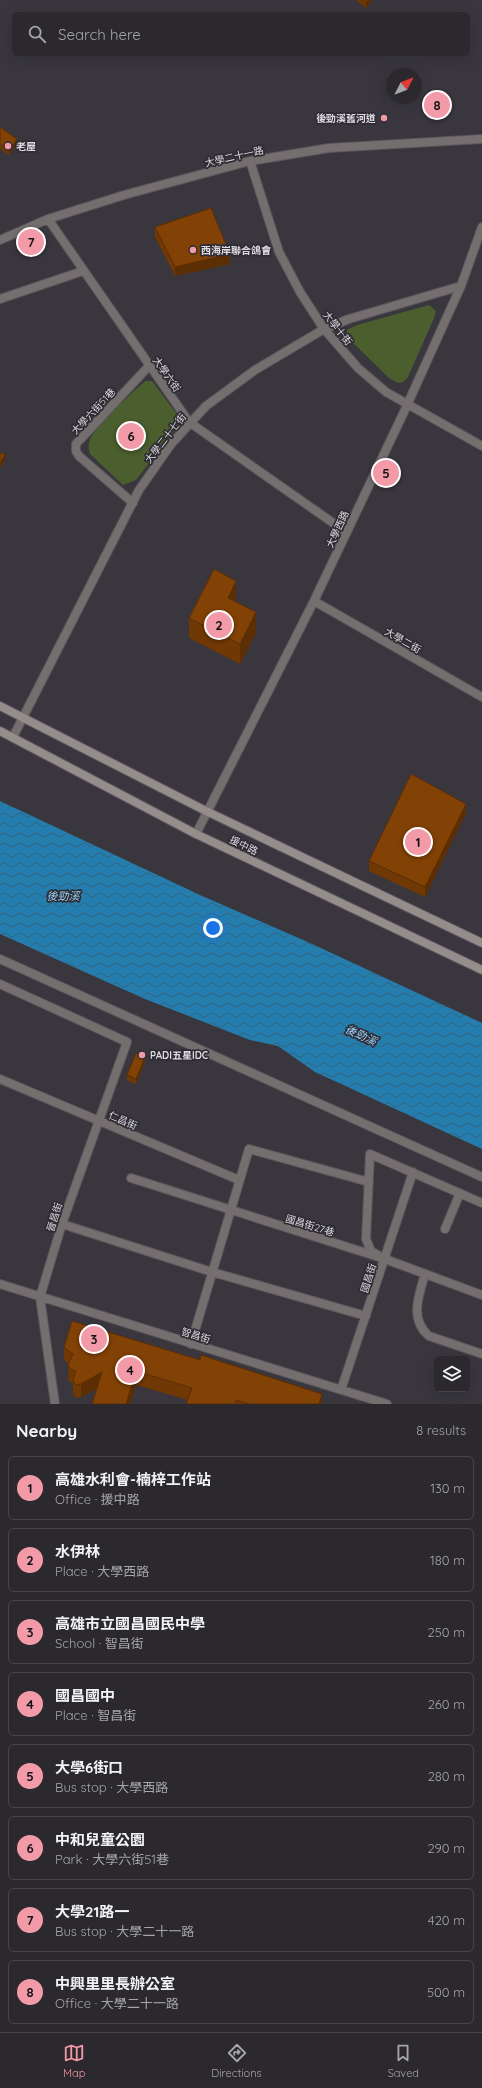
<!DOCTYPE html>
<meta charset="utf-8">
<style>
body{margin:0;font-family:Quicksand,"Noto Sans TC",sans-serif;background:#333036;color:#f1f3f6}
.controls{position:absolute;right:12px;bottom:12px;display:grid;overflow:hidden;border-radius:6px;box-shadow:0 4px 16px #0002}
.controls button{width:36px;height:36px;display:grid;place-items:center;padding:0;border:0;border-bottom:1px solid #47444a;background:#2b282e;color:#f1f3f6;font:20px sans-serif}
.compass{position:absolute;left:386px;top:68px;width:36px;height:36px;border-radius:50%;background:#2b282e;box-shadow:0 4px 16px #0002;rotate:48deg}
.you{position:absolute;left:213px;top:928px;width:14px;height:14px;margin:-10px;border:3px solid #fff;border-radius:50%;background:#1a73e8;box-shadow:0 0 0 6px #1a73e833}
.badge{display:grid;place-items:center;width:26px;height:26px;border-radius:50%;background:#f39aa8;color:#111;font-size:13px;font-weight:700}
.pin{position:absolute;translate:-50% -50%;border:2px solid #fff;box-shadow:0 1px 4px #0006}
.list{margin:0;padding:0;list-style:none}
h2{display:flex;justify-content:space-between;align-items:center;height:52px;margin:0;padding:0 16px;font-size:17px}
h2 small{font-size:13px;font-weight:400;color:#a6a6aa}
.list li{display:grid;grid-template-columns:26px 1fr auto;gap:12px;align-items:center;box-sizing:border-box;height:64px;margin:0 8px 8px;padding:0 8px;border:1px solid #47444a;border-radius:6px}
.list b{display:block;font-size:15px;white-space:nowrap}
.list p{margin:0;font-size:13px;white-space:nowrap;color:#a6a6aa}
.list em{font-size:13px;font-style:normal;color:#a6a6aa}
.icon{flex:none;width:22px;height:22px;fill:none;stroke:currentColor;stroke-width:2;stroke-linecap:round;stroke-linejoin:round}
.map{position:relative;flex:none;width:482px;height:1404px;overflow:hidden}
.search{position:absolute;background:#2b282e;box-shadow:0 4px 16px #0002;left:12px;right:12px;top:12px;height:44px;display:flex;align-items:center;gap:10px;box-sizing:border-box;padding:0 14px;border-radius:6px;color:#a6a6aa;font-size:15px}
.sheet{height:628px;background:#2b282e}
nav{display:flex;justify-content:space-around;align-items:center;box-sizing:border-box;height:56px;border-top:1px solid #47444a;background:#2b282e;font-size:11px;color:#a6a6aa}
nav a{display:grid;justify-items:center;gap:2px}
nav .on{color:#f39aa8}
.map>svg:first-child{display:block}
</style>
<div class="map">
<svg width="482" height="1404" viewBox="0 0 482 1404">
<defs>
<pattern id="water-waves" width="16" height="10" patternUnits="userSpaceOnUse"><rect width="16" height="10" fill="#257dad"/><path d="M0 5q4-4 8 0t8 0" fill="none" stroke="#316583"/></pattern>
</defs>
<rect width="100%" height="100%" fill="#39363e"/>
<!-- green -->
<path fill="#4b5e2e" d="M429 305 436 311 434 318 408 377 403 382 398 383 389 378 347 337V330L357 325Z
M145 381H152L179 417V424L136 480 123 485 90 454C89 450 88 446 89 442 94 426 131 394 145 381Z"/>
<!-- water -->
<path fill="url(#water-waves)" d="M0 801 200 895 310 943 482 1023V1149L315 1072 278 1046 250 1040 145 999 0 934Z"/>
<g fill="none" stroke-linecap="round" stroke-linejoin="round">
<defs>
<path id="street" d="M250 161 279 252 300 292 324 329 358 368 386 392 482 446
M48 219 189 422 346 532
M0 240 48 219 124 195 250 161 329 148 482 139
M0 299 83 271
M133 503 79 456 76 451V444L149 366
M314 601 482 697
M13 737 139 490 172 443 206 406 255 370 324 329 349 319 461 286
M196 834 314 601 403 414 461 286 482 227
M0 959 482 1177
M0 984 127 1042 62 1224 40 1297 55 1404
M0 1079 239 1180
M131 1178 385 1259 482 1295
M62 1224 212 1272 366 1316
M445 1229 460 1193
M378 1255 371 1251 366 1239 370 1154 482 1203
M425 1274C419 1295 409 1319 429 1336L482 1354
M0 1284 387 1404
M191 1344 249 1149 369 1182
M341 1390 413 1172"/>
<path id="secondary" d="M0 706 206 811 482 943
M0 731 196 834 482 970"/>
</defs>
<!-- street casing -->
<use href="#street" stroke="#57545b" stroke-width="10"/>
<!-- secondary casing -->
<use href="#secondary" stroke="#57545b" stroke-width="10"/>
<!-- street -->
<use href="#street" stroke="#746f6e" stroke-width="8"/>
<!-- secondary -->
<use href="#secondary" stroke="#958d8c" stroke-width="8"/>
</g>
<!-- wall -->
<path fill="#703804" d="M356 0H372L366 8Z
M0 127 17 144 9 155 0 149Z
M155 227 230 264 175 276 155 237Z
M236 601V602L256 633 240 664 189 638V618Z
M466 813 425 897 369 871V861Z
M145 1062 136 1084 127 1080V1075Z
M64 1347 322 1404H186L188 1400 136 1385 97 1389 81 1397 76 1398 73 1394V1383L70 1382 68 1379 69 1364 64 1360Z"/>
<!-- shaded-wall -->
<path fill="#5b2e04" d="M368 0H372L366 8V3Z
M17 139V144L9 155V150Z
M230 254V264L175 276V267Z
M5 455V460L0 468V463Z
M236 581V601L228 618V598Z
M256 612V633L240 664V644Z
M466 804V813L425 897V887Z
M145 1057V1062L136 1084V1079Z
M136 1371V1385L130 1404H126Z
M102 1372V1386L81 1397V1384Z
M322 1394V1404H319Z"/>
<!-- building -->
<path fill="#824105" stroke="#5b2e04" d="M362 0H368L366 3Z
M0 127 17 139 9 150 0 144Z
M211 208 230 254 175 267 155 227Z
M0 452 5 455 0 463Z
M214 569 236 581 228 598 256 612 240 644 189 618Z
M411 774 466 804 425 887 369 861Z
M136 1053 145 1057 136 1079 127 1075Z
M72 1321 200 1360 201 1355 322 1394 319 1404H248L237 1400 235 1404H186L192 1388 136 1371 126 1404H92L102 1372 81 1384 76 1385 73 1380 76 1371 70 1369 68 1365 73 1354 64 1347Z"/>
<!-- markers -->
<g fill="#f39aa8" stroke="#2f2c34" stroke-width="1.5">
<circle cx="384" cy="118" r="4"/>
<circle cx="8" cy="146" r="4"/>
<circle cx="193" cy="250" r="4"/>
<circle cx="142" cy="1055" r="4"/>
</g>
<g text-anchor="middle" stroke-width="3.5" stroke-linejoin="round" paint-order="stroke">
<!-- poi labels -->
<g font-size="10" font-weight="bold" fill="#dddbe0" stroke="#2f2c34" text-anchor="start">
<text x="376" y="122" text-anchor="end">後勁溪舊河道</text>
<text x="16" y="150">老屋</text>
<text x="201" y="254">西海岸聯合鴿會</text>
<text x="150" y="1059">PADI五星IDC</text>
</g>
<!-- street labels -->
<g font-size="10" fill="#dddbe0" stroke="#2f2c34">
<text transform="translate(234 156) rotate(-13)" y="4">大學二十一路</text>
<text transform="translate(338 328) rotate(52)" y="4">大學十街</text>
<text transform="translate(167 374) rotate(55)" y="4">大學六街</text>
<text transform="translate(93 411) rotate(-47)" y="4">大學六街51巷</text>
<text transform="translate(165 438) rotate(-52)" y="4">大學二十七街</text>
<text transform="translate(337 529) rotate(-65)" y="4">大學西路</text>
<text transform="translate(403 640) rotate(30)" y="4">大學二街</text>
<text transform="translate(244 845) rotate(26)" y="4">援中路</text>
<text transform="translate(123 1120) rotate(23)" y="4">仁昌街</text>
<text transform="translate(54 1217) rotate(-72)" y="4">晉昌街</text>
<text transform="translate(310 1225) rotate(17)" y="4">國昌街27巷</text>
<text transform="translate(368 1278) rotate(-72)" y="4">國昌街</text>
<text transform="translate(196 1335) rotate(17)" y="4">智昌街</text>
</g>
<!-- water labels -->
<g font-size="11" font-style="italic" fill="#97d3fc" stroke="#2f2c34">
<text x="63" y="900">後勁溪</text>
<text transform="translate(361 1035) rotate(25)" y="4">後勁溪</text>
</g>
</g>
</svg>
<div class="controls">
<button><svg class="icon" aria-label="layers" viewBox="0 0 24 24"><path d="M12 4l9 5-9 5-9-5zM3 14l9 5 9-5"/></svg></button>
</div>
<svg class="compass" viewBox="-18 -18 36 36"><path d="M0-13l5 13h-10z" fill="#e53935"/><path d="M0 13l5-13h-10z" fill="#a6a6aa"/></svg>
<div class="you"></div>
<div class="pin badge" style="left:418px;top:842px">1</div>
<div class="pin badge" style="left:219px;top:625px">2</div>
<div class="pin badge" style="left:94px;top:1339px">3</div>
<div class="pin badge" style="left:130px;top:1370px">4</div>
<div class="pin badge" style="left:386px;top:473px">5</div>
<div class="pin badge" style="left:131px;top:436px">6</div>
<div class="pin badge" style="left:31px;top:242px">7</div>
<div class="pin badge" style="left:437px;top:105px">8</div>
<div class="search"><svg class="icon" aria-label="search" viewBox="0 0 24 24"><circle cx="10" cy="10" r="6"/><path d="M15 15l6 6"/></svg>Search here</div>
</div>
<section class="sheet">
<h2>Nearby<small>8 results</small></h2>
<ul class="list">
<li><span class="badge">1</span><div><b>高雄水利會-楠梓工作站</b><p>Office · 援中路</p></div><em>130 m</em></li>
<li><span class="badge">2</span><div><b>水伊林</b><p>Place · 大學西路</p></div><em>180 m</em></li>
<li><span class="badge">3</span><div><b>高雄市立國昌國民中學</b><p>School · 智昌街</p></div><em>250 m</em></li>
<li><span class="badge">4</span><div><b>國昌國中</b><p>Place · 智昌街</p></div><em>260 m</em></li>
<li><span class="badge">5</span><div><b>大學6街口</b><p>Bus stop · 大學西路</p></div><em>280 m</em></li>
<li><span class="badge">6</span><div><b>中和兒童公園</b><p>Park · 大學六街51巷</p></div><em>290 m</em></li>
<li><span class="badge">7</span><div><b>大學21路一</b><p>Bus stop · 大學二十一路</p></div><em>420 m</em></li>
<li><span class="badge">8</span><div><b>中興里里長辦公室</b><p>Office · 大學二十一路</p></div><em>500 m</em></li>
</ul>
</section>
<nav>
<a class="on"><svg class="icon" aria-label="map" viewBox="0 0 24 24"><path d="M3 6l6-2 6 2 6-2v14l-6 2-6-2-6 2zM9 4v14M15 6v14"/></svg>Map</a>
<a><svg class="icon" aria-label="directions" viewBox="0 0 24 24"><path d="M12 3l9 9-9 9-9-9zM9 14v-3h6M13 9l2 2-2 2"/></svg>Directions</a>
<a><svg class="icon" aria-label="saved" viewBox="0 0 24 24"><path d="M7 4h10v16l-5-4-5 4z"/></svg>Saved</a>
</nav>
